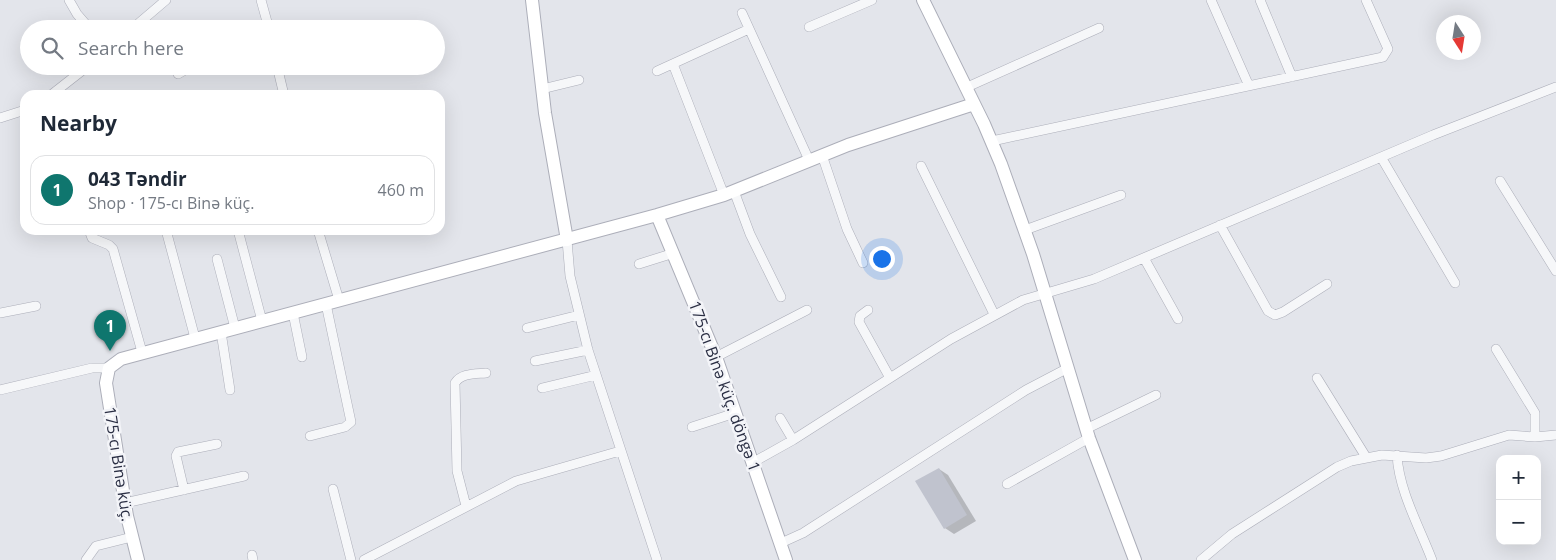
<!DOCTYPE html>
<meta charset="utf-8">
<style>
body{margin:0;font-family:"Open Sans",sans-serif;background:#f6f6f7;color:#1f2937}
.controls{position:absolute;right:15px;bottom:15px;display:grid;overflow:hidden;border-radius:10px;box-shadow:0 5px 20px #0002}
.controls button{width:45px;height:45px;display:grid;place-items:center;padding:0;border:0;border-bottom:1px solid #e0e1e3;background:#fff;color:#1f2937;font:25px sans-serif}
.compass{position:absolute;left:1436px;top:15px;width:45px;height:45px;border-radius:50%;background:#fff;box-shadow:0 5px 20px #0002;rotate:168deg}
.you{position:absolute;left:881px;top:258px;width:18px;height:18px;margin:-12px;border:4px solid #fff;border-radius:50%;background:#1a73e8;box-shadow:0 0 0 8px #1a73e833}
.badge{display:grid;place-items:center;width:32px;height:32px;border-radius:50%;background:#0f766e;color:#fff;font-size:16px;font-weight:700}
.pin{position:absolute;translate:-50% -41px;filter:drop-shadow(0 1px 2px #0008)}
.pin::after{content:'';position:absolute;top:26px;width:18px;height:15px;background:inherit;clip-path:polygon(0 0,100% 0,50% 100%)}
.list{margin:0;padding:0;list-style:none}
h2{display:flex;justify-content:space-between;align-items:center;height:65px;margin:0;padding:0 20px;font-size:21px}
h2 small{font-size:16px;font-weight:400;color:#747a83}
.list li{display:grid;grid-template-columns:32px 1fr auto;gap:15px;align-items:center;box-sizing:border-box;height:70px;margin:0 10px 10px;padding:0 10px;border:1px solid #e0e1e3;border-radius:15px}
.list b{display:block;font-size:19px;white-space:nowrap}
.list p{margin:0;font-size:16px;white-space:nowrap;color:#747a83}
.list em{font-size:16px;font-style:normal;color:#747a83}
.icon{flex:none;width:28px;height:28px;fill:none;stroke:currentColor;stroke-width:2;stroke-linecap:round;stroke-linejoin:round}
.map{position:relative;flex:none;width:1556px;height:560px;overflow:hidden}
.search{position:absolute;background:#fff;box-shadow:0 5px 20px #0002;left:20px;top:20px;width:425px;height:55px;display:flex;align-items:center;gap:12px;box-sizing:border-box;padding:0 18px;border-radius:28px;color:#747a83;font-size:19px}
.panel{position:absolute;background:#fff;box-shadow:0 5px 20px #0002;left:20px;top:90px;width:425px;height:145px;border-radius:15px}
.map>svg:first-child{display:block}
</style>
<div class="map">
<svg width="1556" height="560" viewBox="0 0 1556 560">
<rect width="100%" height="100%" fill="#e3e5eb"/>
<!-- shadow -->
<path fill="#0003" d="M939 469 948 475 976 521 954 534 945 528Z"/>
<!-- building -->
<path fill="#c0c3ce" d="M939 468 967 515 944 529 915 481Z"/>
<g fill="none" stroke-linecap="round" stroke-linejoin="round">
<defs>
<path id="street" d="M69 0 77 14 90 29
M261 0 269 29
M1211 0 1249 86
M1260 0 1292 77
M742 13 809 160
M809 27 872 0
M132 29 166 0
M673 64 724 195
M277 66 284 95
M657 71 749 29
M178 74 192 66
M965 88 1099 28
M542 89 579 80
M51 95 88 66
M0 118 25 110
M992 141 1383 57 1388 49 1366 0
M822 155 847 229 863 263
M1381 157 1455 283
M921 166 994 314
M1500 181 1556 271
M734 191 750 234 781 297
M1220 225 1268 311 1275 315 1283 312 1327 284
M89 230 92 238 109 245 113 249 142 352
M166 230 195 338
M238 230 262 321
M318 230 339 300
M1025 230 1121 195
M567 240 570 276 588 350 657 560
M1144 258 1178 319
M217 259 235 328
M639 264 674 253
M868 310 860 316 859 322 890 378
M0 313 36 306
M293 313 302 357
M527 328 579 315
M221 332 230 390
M1496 349 1535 413V437
M716 357 807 310
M535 361 588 350
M1317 378 1366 457
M542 388 596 375
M0 390 92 368H109
M780 418 793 440
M692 427 735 413
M1086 429 1156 395
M310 436 345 427 351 422 326 304
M1397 455C1399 491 1419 526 1432 560
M752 463 793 440 951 339 1023 300 1094 279 1433 135 1556 87
M1007 484 1089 438
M333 489 351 560
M184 490 176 456 178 452 217 444
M125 503 244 476
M466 506 457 471 455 383C461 373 475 374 486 373
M781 543 803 533 1026 390 1068 368
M252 555 253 560
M86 560 96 546 132 537
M364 560 516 481 620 451
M1201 560 1232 534 1337 467 1351 461 1382 455 1426 458 1441 456 1509 435 1535 437 1556 435"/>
<path id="secondary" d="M532 0 545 113 567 240
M923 0 984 124 1001 164 1033 254 1089 438 1135 560
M657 215 716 357 786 560
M138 560 127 516 106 383 109 368 121 359 657 215 724 195 848 145 974 104"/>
</defs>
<!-- street casing -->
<use href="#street" stroke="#acaeb9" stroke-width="10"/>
<!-- secondary casing -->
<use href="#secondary" stroke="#acaeb9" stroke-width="14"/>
<!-- street -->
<use href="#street" stroke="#f6f7f9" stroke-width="9"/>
<!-- secondary -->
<use href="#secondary" stroke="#fff" stroke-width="12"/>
</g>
<g text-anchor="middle" stroke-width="5" stroke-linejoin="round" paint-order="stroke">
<!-- street labels -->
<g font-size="16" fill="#2b2f44" stroke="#f3f4f8">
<text transform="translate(725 386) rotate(70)" y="6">175-cı Binə küç. döngə 1</text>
<text transform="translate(119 464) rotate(81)" y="6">175-cı Binə küç.</text>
</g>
</g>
</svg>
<div class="controls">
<button>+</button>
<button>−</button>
</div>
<svg class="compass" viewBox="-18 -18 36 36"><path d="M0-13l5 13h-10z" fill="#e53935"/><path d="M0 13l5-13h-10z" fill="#747a83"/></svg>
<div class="you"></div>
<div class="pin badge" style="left:110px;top:351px">1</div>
<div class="search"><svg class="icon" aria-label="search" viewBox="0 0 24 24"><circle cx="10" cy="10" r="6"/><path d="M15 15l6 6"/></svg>Search here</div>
<section class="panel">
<h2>Nearby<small></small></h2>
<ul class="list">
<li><span class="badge">1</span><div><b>043 Təndir</b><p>Shop · 175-cı Binə küç.</p></div><em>460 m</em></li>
</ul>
</section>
</div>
